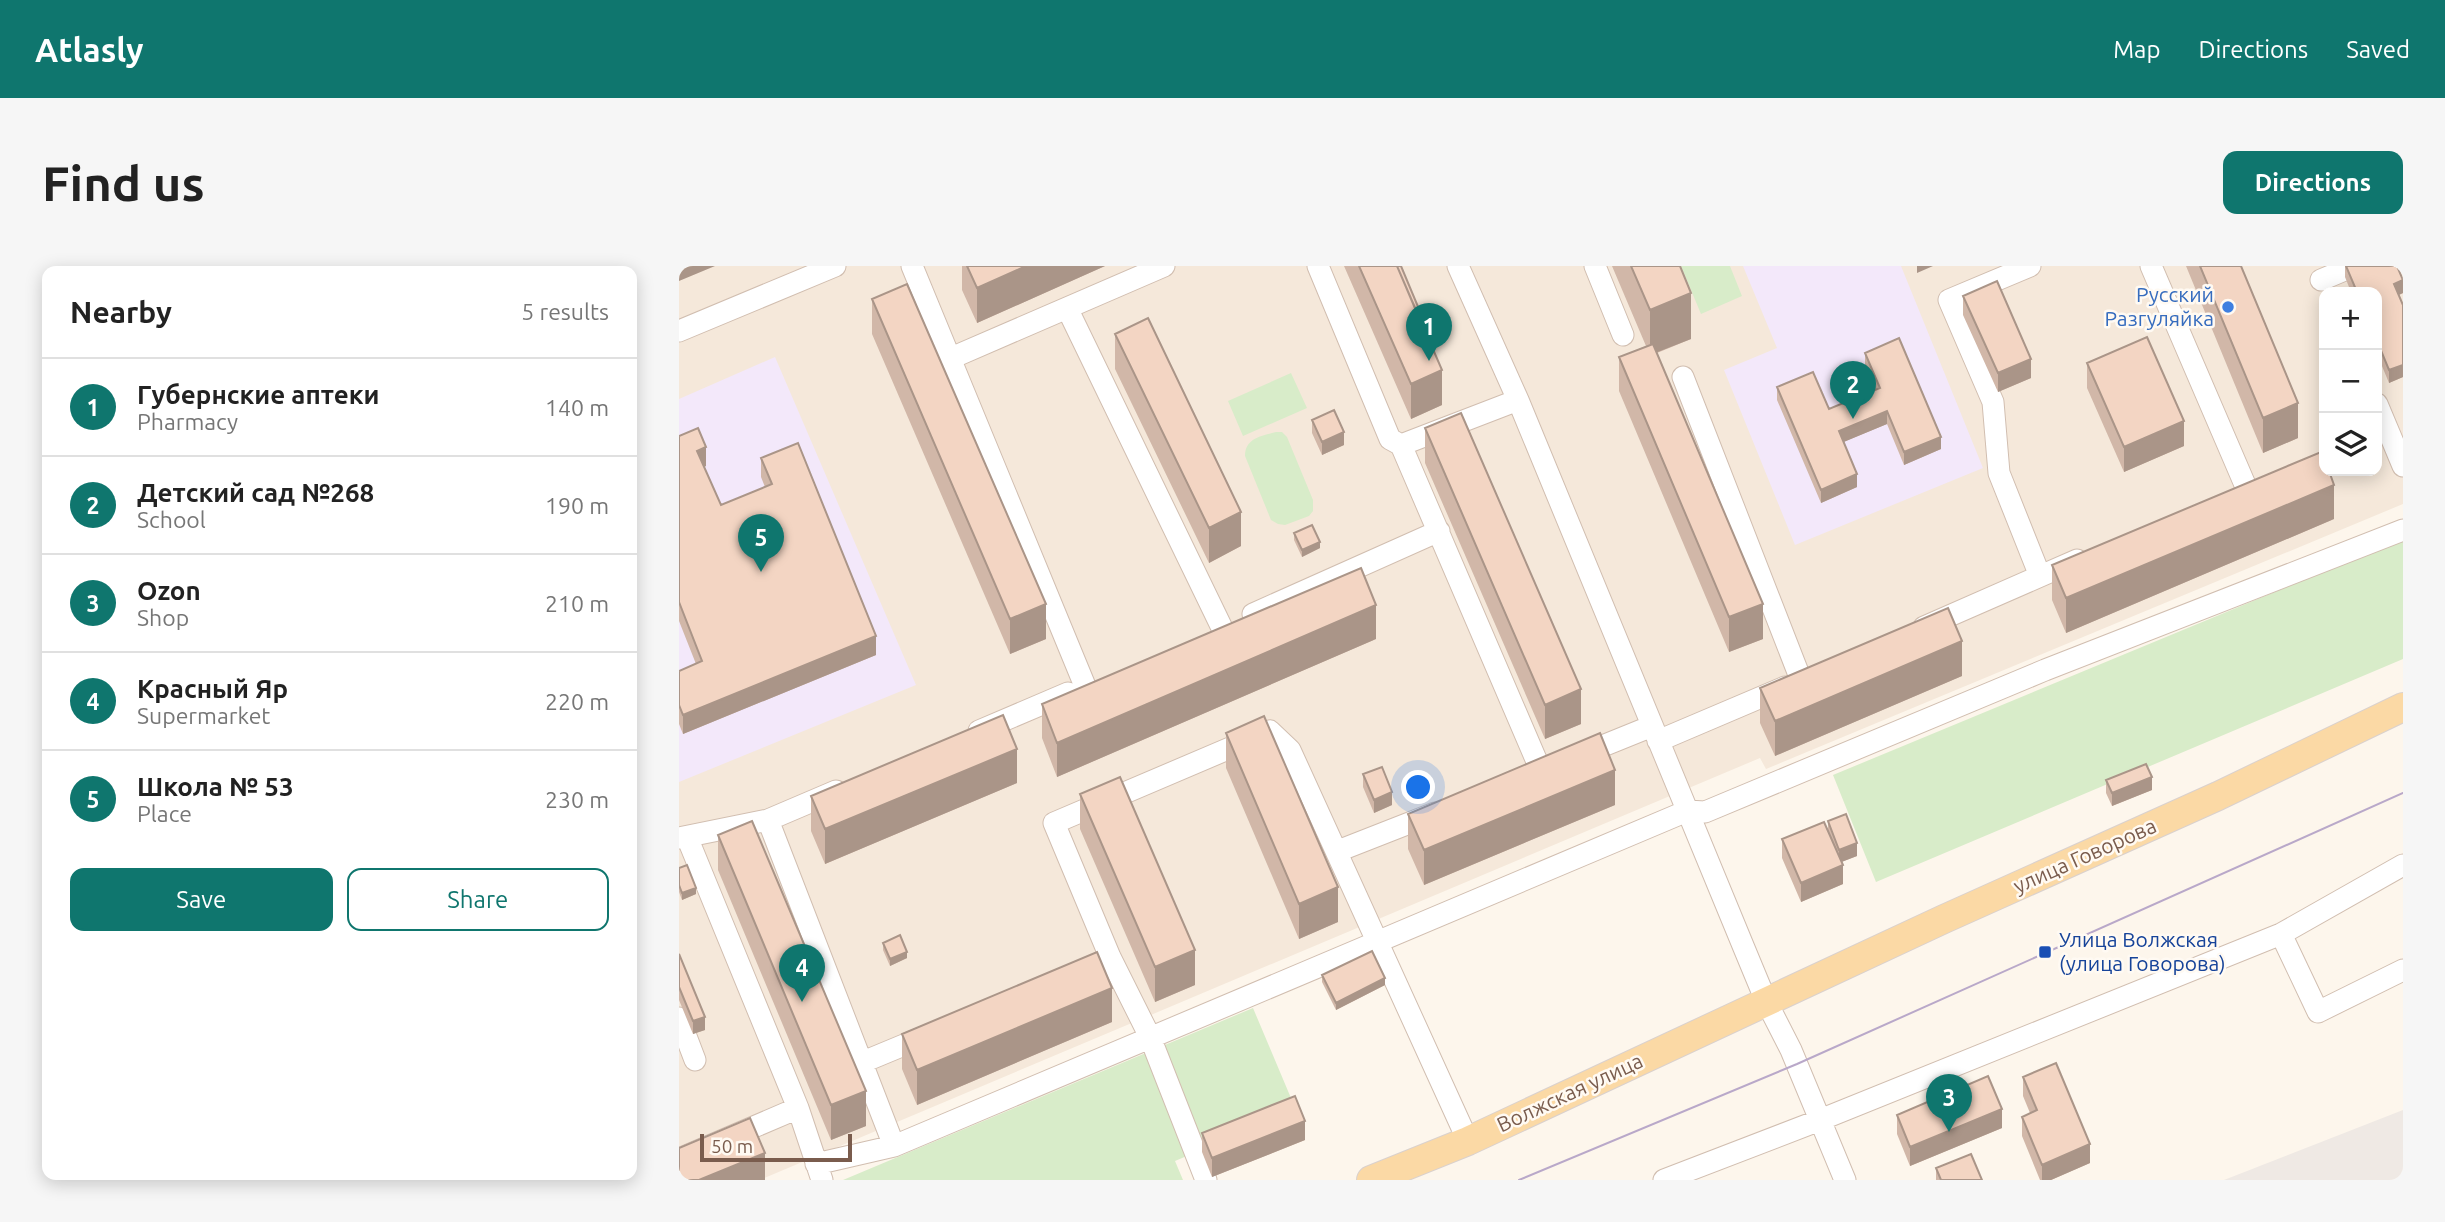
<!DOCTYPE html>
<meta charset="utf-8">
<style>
body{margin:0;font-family:Ubuntu,sans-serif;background:#f6f6f6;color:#222}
.controls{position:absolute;right:21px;top:21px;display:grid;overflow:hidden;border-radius:14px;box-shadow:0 4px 18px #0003}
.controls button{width:63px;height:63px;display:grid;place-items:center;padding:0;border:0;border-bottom:2px solid #e0e0e0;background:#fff;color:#222;font:35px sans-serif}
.scale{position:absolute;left:21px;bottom:18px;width:152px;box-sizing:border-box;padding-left:7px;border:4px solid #7a5c4d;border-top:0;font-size:19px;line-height:24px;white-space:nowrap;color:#7a5c4d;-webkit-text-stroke:5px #fffaf3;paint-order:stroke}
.you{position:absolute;left:740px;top:522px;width:24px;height:24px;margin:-18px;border:5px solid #fff;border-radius:50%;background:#1a73e8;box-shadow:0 0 0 10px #1a73e833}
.badge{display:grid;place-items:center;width:46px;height:46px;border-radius:50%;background:#0f766e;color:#fff;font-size:23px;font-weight:700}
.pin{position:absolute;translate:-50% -58px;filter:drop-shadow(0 2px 4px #0008)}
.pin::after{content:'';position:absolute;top:37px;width:24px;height:21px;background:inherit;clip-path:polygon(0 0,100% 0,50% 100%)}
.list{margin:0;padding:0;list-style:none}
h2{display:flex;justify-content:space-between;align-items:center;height:91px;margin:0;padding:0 28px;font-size:30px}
h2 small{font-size:23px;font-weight:400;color:#767676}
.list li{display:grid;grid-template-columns:46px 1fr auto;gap:21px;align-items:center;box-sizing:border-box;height:98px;padding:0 28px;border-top:2px solid #e0e0e0}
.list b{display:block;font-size:26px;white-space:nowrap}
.list p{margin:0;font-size:23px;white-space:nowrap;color:#767676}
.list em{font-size:23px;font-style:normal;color:#767676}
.actions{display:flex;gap:14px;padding:21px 28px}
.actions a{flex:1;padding:16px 0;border:2px solid #0f766e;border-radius:14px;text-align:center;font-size:24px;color:#0f766e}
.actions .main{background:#0f766e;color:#fff}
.icon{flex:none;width:38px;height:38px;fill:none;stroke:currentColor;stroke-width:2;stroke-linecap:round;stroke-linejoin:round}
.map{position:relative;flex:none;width:1724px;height:914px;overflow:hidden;border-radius:14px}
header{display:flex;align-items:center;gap:42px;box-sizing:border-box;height:98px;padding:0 35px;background:#0f766e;color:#fff}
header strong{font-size:33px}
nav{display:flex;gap:38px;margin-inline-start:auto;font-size:24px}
.intro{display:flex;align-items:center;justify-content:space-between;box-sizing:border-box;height:168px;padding:0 42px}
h1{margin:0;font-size:49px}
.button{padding:18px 32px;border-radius:14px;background:#0f766e;color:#fff;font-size:24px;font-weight:700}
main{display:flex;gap:42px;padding:0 42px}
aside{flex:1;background:#fff;border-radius:14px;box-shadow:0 4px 18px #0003}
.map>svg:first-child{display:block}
</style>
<header>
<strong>Atlasly</strong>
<nav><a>Map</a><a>Directions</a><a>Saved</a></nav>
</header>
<div class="intro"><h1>Find us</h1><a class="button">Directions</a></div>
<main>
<aside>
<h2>Nearby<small>5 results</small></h2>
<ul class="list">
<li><span class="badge">1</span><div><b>Губернские аптеки</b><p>Pharmacy</p></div><em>140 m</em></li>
<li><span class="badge">2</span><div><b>Детский сад №268</b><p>School</p></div><em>190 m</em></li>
<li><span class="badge">3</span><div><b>Ozon</b><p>Shop</p></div><em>210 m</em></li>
<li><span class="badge">4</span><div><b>Красный Яр</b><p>Supermarket</p></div><em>220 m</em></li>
<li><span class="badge">5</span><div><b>Школа № 53</b><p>Place</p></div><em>230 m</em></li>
</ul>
<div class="actions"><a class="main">Save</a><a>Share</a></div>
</aside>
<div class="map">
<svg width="1724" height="914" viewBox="0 0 1724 914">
<rect width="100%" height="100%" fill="#fdf6ec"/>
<!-- residential -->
<path fill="#f5e8da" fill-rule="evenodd" d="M0 0H1724V238L1087 503 1081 492 83 913 0 914ZM1645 26H1698V205H1645Z"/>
<!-- industrial -->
<path fill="#efe9e4" d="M1724 844V914H1545Z"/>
<!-- education -->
<path fill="#f3e8fa" d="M1064 0H1222L1304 202 1116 279 1045 104 1098 82Z
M96 91 237 419 0 516V133Z"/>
<!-- green -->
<path fill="#d8ecc9" d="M1002 0H1051L1063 30 1022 48Z
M612 107 628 142 564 170 549 135Z
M597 166H603L608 171 634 234V245L630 250 606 259 599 258 592 254 566 190C566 172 583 170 597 166Z
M1724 273V393L1197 616 1154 509Z
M574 742 617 844 496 895 504 914H164Z"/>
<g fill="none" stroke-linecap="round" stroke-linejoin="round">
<defs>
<path id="minor" d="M233 0 406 420
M639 0 711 173 722 179 862 505 973 460
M779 0 839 134 1065 682 1087 735 1112 784 1166 914
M916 0 944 69
M1351 0 1270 34 1314 136 1320 207 1361 310
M1472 0 1567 221
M1642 14 1675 0
M388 42 543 362
M0 65 156 0
M270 93 485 0
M1004 111 1122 414
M1698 138 1724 200
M722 179 839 134
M574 348 760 265
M1245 361 1398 294
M300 465 389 427
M979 475 1106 421
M89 554 215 880
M8 571 119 842 143 914
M0 572 89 554 157 525
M659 585 756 547
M1602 668 1639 746 1724 704
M0 752 16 794
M184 796 249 769
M0 893 119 842
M137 898 215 880 1008 545 1026 546 1366 404 1724 264
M527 914 471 771 431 691 375 557 591 465 611 484 789 875
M985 914 1141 854 1602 668 1724 599"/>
<path id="major" d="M692 914 789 875 1265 653 1539 530 1724 441"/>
</defs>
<!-- minor casing -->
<use href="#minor" stroke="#d1beb0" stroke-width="23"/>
<!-- major casing -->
<use href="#major" stroke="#dad1cd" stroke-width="30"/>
<!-- minor -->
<use href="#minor" stroke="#fff" stroke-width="21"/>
<!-- major -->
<use href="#major" stroke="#fbd9a5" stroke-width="28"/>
<!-- tram -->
<path stroke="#b9a8c9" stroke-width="2" d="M840 914 1118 798 1724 527"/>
</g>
<!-- wall -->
<path fill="#d1b7a8" d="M283 0H426L298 57 283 24Z
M665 0H722L755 86 763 139 732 153Z
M933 0H1001L1012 73 978 87 1084 373 1050 386 940 125V91L967 80Z
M1507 0H1562L1619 172 1584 187Z
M1666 0H1718L1724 27 1720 29 1724 39V111L1710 117 1698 88V26H1672L1666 11Z
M1284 30 1352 112 1319 126 1284 49Z
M193 33 367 373 331 388 193 68Z
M436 68 562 280 530 297 436 103Z
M1186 87 1262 183 1225 199 1208 158 1164 176 1178 221 1142 237 1098 134V121L1150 143 1196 124 1186 100Z
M1408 97 1505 180 1445 206 1408 122Z
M633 154 665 179 643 189 633 167Z
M746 162 902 458 866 473 746 197Z
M0 170 27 200 25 201 42 239 86 221 82 211V192L197 389 4 468 0 458V405L17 398 0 355Z
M1655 253 1387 367 1373 334V299Z
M615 267 641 282 623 291 615 274Z
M697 373 378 511 363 472V438Z
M1283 410 1096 490 1081 457V422Z
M547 467 659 656 620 673 547 502Z
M684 508 713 539 695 547 684 521Z
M1427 514 1473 524 1433 540 1427 527Z
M338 517 146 598 132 565V530Z
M401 528 516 719 476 736 401 563Z
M936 539 745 619 729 583V548Z
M1149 555 1178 590 1162 596 1164 618 1122 636 1103 592V573L1149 563Z
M39 569 187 860 152 874 39 604Z
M0 602 17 628 3 634 0 626Z
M204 677 228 692 211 700 204 684Z
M0 688 26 764 14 768 0 734Z
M643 709 706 719 657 744 643 716Z
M433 756 238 839 223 803V768Z
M1344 811 1411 897 1372 914H1361L1343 870V851L1351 847 1344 830Z
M1218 849 1323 862 1231 900 1218 868Z
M523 867 626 874 533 911 523 886Z
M1257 902 1303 914H1257Z"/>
<!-- shaded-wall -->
<path fill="#aa9588" d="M0 0H36L0 15Z
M347 0H426L298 57V22Z
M1238 0H1254L1238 7Z
M1724 14V27L1715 31V18Z
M1012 27V73L971 89V44Z
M1352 93V112L1319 126V107Z
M1724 99V111L1710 117V104Z
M763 104V139L732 153V118Z
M1619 137V172L1584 187V152Z
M1208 145V158L1160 178V165Z
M1505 155V180L1445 206V181Z
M665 166V179L643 189V176Z
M1262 171V183L1225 199V186Z
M27 181V200L18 204V185Z
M1178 208V221L1142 237V224Z
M1655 219V253L1387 367V332Z
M562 246V280L530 297V262Z
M641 276V282L623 291V284Z
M367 338V373L331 388V353Z
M1084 338V373L1050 386V351Z
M697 339V373L378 511V477Z
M197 370V389L4 468V449Z
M1283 375V410L1096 490V455Z
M902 423V458L866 473V439Z
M338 483V517L146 598V563Z
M936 504V539L745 619V584Z
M1473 511V524L1433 540V527Z
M713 526V539L695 547V534Z
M1178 577V590L1160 597V584Z
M1164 599V618L1122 636V617Z
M659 621V656L620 673V638Z
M17 622V628L3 634V627Z
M516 684V719L476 736V701Z
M228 686V692L211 700V693Z
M706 712V719L657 744V737Z
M433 722V756L238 839V804Z
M26 751V764L14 768V755Z
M187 825V860L152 874V839Z
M1323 843V862L1231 900V881Z
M626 855V874L533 911V892Z
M1411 878V897L1372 914H1363V899Z
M86 887V914H20Z"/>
<!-- building -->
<path fill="#f3d5c3" stroke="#aa9588" stroke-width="2" d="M288 0H347L298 22Z
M680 0H718L763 104 732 118Z
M718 0H722L755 79 752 80Z
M952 0H1001L1012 27 971 44Z
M1521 0H1562L1619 137 1584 152Z
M1667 0H1718L1724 14 1715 18 1724 39V99L1710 104 1698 75V26H1678Z
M1318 15 1352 93 1319 107 1284 30Z
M228 18 367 338 331 353 193 33Z
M469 52 562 246 530 262 436 68Z
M1468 71 1505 155 1445 181 1408 97Z
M1220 72 1262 171 1225 186 1208 145 1160 165 1178 208 1142 224 1098 121 1134 106 1150 143 1201 122 1186 87Z
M974 78 1084 338 1050 351 940 91Z
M655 144 665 166 643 176 633 154Z
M782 147 902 423 866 439 746 162Z
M19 162 27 181 18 185 42 239 93 218 82 192 119 177 197 370 4 449 0 439V405L23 395 0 336V170Z
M1642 186 1645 194V205H1650L1655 219 1387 332 1373 299Z
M633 259 641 276 623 284 615 267Z
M682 302 697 339 378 477 363 438Z
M1269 342 1283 375 1096 455 1081 422Z
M324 449 338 483 146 563 132 530Z
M585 450 659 621 620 638 547 467Z
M921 467 936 504 745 584 729 548Z
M1467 498 1473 511 1433 527 1427 514Z
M703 501 713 526 695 534 684 508Z
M441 511 516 684 476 701 401 528Z
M1167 548 1178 577 1160 584 1149 555Z
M73 555 187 825 152 839 39 569Z
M1145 556 1164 599 1122 617 1103 573Z
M8 599 17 622 3 627 0 619V602Z
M221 669 228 686 211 693 204 677Z
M693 685 706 712 657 737 643 709Z
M418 686 433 722 238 804 223 768Z
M0 688 26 751 14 755 0 721Z
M1377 797 1411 878 1363 899 1343 851 1358 844 1344 811Z
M1309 810 1323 843 1231 881 1218 849Z
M616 830 626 855 533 892 523 867Z
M71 852 86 887 20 914H0V882Z
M1292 888 1303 914H1262L1257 902Z"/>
<!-- markers -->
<circle fill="#3f7fe0" stroke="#fffaf3" stroke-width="2.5" cx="1549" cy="41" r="7"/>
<rect fill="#1a4fb4" stroke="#fffaf3" stroke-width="2.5" x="1359" y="679" width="14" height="14" rx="3.5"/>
<g text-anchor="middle" stroke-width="5" stroke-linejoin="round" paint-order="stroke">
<!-- shop labels -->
<g font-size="21" fill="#366cbe" stroke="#fffaf3" text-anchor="end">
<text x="1535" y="36">Русский<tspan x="1535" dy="24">Разгуляйка</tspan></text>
</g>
<!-- street labels -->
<g font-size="21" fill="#7a5c4d" stroke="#fffaf3">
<text transform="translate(1406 590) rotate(-24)" y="7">улица Говорова</text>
<text transform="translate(891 827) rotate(-25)" y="7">Волжская улица</text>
</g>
<!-- transit labels -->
<g font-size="21" fill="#164399" stroke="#fffaf3" text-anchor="start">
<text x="1380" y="681">Улица Волжская<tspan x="1380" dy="24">(улица Говорова)</tspan></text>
</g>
</g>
</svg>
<div class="controls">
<button>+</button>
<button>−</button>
<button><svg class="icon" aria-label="layers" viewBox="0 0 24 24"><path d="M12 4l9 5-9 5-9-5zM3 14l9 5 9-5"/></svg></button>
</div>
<div class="scale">50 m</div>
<div class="you"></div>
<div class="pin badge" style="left:750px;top:95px">1</div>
<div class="pin badge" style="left:1174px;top:153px">2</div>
<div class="pin badge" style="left:1270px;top:866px">3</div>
<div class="pin badge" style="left:123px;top:736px">4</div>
<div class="pin badge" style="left:82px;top:306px">5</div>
</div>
</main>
